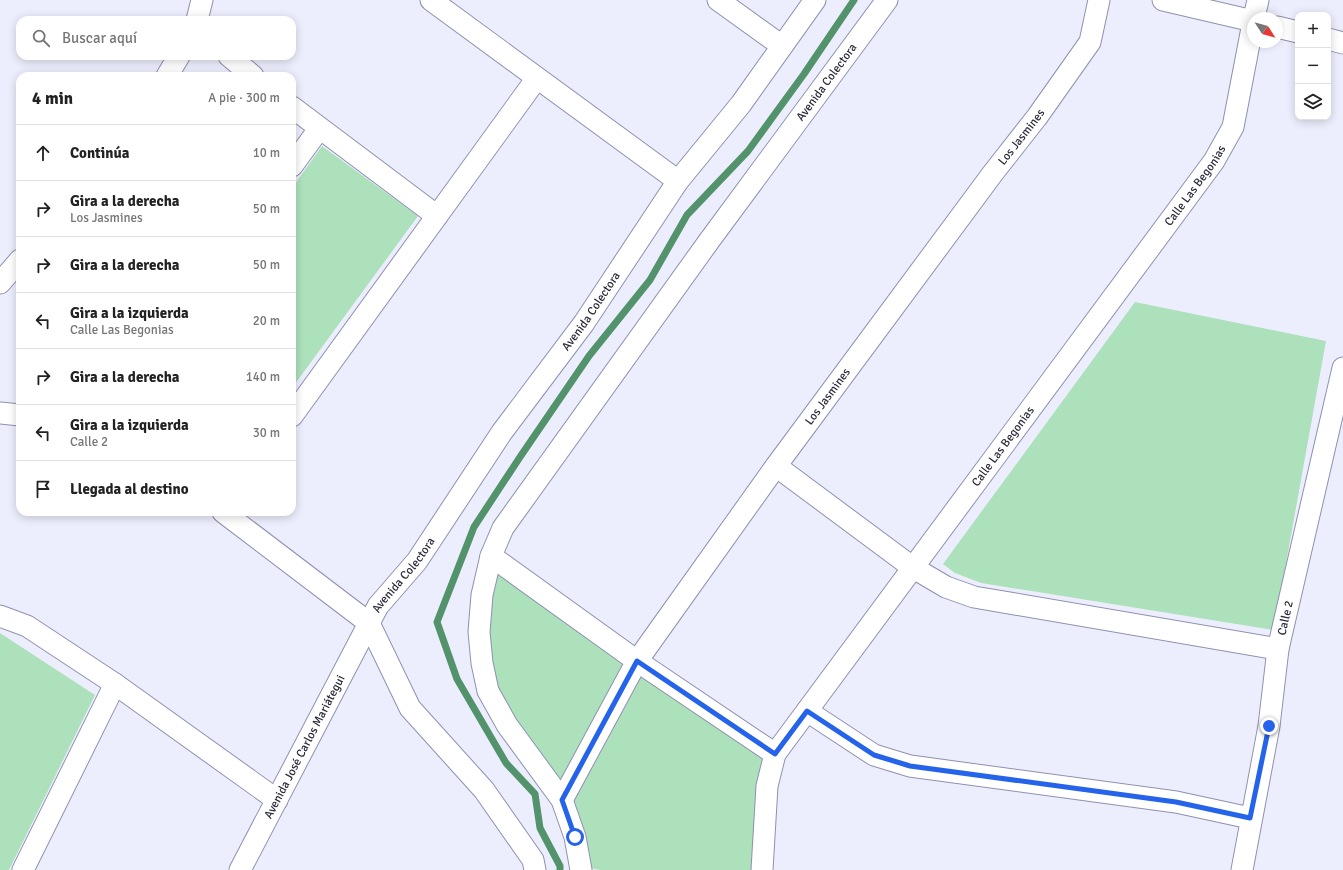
<!DOCTYPE html>
<html lang="es">
<meta charset="utf-8">
<style>
body{margin:0;font-family:Signika,sans-serif;background:#f2f2f2;color:#222}
.controls{position:absolute;right:12px;top:12px;display:grid;overflow:hidden;border-radius:8px;box-shadow:0 2px 10px #0003}
.controls button{width:36px;height:36px;display:grid;place-items:center;padding:0;border:0;border-bottom:1px solid #e0e0e0;background:#fff;color:#222;font:20px sans-serif}
.compass{position:absolute;left:1247px;top:12px;width:36px;height:36px;border-radius:50%;background:#fff;box-shadow:0 2px 10px #0003;rotate:126deg}
.stop{position:absolute;width:12px;height:12px;margin:-9px;border:3px solid #2563eb;border-radius:50%;background:#fff}
.stop.end{background:#2563eb;border-color:#fff;box-shadow:0 1px 4px #0008}
.list{margin:0;padding:0;list-style:none}
h2{display:flex;justify-content:space-between;align-items:center;height:52px;margin:0;padding:0 16px;font-size:17px}
h2 small{font-size:13px;font-weight:400;color:#767676}
.list li{display:grid;grid-template-columns:26px 1fr auto;gap:12px;align-items:center;box-sizing:border-box;height:56px;padding:0 16px;border-top:1px solid #e0e0e0}
.list b{display:block;font-size:15px;white-space:nowrap}
.list p{margin:0;font-size:13px;white-space:nowrap;color:#767676}
.list em{font-size:13px;font-style:normal;color:#767676}
.icon{flex:none;width:22px;height:22px;fill:none;stroke:currentColor;stroke-width:2;stroke-linecap:round;stroke-linejoin:round}
.map{position:relative;flex:none;width:1343px;height:870px;overflow:hidden}
.search{position:absolute;background:#fff;box-shadow:0 2px 10px #0003;left:16px;top:16px;width:280px;height:44px;display:flex;align-items:center;gap:10px;box-sizing:border-box;padding:0 14px;border-radius:12px;color:#767676;font-size:15px}
.panel{position:absolute;background:#fff;box-shadow:0 2px 10px #0003;left:16px;top:72px;width:280px;height:444px;border-radius:12px}
.map>svg:first-child{display:block}
</style>
<div class="map">
<svg width="1343" height="870" viewBox="0 0 1343 870">
<rect width="100%" height="100%" fill="#edeefd"/>
<!-- green -->
<path fill="#ade1bb" d="M322 146 418 216 292 388V188Z
M1135 302 1326 341 1274 630 981 583 955 573 943 564Z
M494 567 629 663 560 786 493 686 487 639Z
M0 633 95 695 9 870H0Z
M639 668 769 757 753 870H600L590 868 570 800Z"/>
<g fill="none" stroke-linecap="round" stroke-linejoin="round">
<!-- stream -->
<path stroke="#53936c" stroke-width="7" d="M560 870V866L540 828 535 794 506 763 457 679 437 622 474 527 520 457 589 356 650 280 687 215 748 151 804 74 854 0"/>
<defs>
<g id="minor">
<path d="M431 0 678 181"/>
<path d="M718 0 782 46"/>
<path d="M1163 0 1253 21"/>
<path d="M1254 18 1258 0"/>
<path d="M197 20 202 0"/>
<path d="M1277 27 1298 32"/>
<path d="M1328 39 1343 43"/>
<path d="M229 56 253 76"/>
<path d="M167 76 179 56"/>
<path d="M292 107 437 216"/>
<path d="M292 166 319 129"/>
<path d="M0 283 20 260"/>
<path d="M0 413 20 415"/>
<path d="M292 416 537 78"/>
<path d="M776 466 912 567 946 587 974 597 1278 649"/>
<path d="M223 512 369 623 410 708 484 790 533 860 535 870"/>
<path d="M491 556 637 661 775 754"/>
<path d="M0 616 27 626 115 684 277 800"/>
<path d="M807 711 874 755 910 766 1176 802 1250 818"/>
<path id="s1" d="M562 800 637 661 776 466 993 173 1037 117 1090 42 1099 0"/>
<path d="M23 870 115 684"/>
<path id="s2" d="M240 870 378 606 417 561 502 432 584 323 678 181 741 104 815 0"/>
<path id="s3" d="M581 870 575 837 562 800 507 725 488 691 482 663 479 632 482 595 491 556 503 528 709 241 887 0"/>
<path id="s4" d="M762 870 767 786 775 754 1214 161 1233 127 1253 23"/>
<path id="s5" d="M1242 870 1269 726 1278 649 1343 368"/>
</g>
</defs>
<!-- minor casing -->
<use href="#minor" stroke="#8e90b2" stroke-width="23"/>
<!-- minor -->
<use href="#minor" stroke="#fff" stroke-width="21"/>
</g>
<g fill="none" stroke-linecap="round" stroke-linejoin="round">
<!-- route -->
<path stroke="#2563eb" stroke-width="5" d="M575 837 562 800 637 661 775 754 807 711 874 755 910 766 1176 802 1250 818 1269 726"/>
</g>
<g text-anchor="middle" stroke-width="3" stroke-linejoin="round" paint-order="stroke">
<!-- street labels -->
<g font-size="12" fill="#2a2b38" stroke="#edeefd">
<text dy="4" stroke="none"><textPath href="#s3" startOffset="923">Avenida Colectora</textPath></text>
<text dy="4" stroke="none"><textPath href="#s1" startOffset="808">Los Jasmines</textPath></text>
<text dy="4" stroke="none"><textPath href="#s4" startOffset="824">Calle Las Begonias</textPath></text>
<text dy="4" stroke="none"><textPath href="#s2" startOffset="662">Avenida Colectora</textPath></text>
<text dy="4" stroke="none"><textPath href="#s1" startOffset="484">Los Jasmines</textPath></text>
<text dy="4" stroke="none"><textPath href="#s4" startOffset="500">Calle Las Begonias</textPath></text>
<text dy="4" stroke="none"><textPath href="#s2" startOffset="338">Avenida Colectora</textPath></text>
<text dy="4" stroke="none"><textPath href="#s5" startOffset="256">Calle 2</textPath></text>
<text dy="4" stroke="none"><textPath href="#s2" startOffset="139">Avenida José Carlos Mariátegui</textPath></text>
</g>
</g>
</svg>
<div class="controls">
<button>+</button>
<button>−</button>
<button><svg class="icon" aria-label="layers" viewBox="0 0 24 24"><path d="M12 4l9 5-9 5-9-5zM3 14l9 5 9-5"/></svg></button>
</div>
<svg class="compass" viewBox="-18 -18 36 36"><path d="M0-13l5 13h-10z" fill="#e53935"/><path d="M0 13l5-13h-10z" fill="#767676"/></svg>
<div class="stop" style="left:575px;top:837px"></div>
<div class="stop end" style="left:1269px;top:726px"></div>
<div class="search"><svg class="icon" aria-label="search" viewBox="0 0 24 24"><circle cx="10" cy="10" r="6"/><path d="M15 15l6 6"/></svg>Buscar aquí</div>
<section class="panel">
<h2>4 min<small>A pie · 300 m</small></h2>
<ul class="list">
<li><svg class="icon" aria-label="ahead" viewBox="0 0 24 24"><path d="M12 20V5M6 11l6-6 6 6"/></svg><div><b>Continúa</b></div><em>10 m</em></li>
<li><svg class="icon" aria-label="right" viewBox="0 0 24 24"><path d="M7 20v-9h11M14 6l5 5-5 5"/></svg><div><b>Gira a la derecha</b><p>Los Jasmines</p></div><em>50 m</em></li>
<li><svg class="icon" aria-label="right" viewBox="0 0 24 24"><path d="M7 20v-9h11M14 6l5 5-5 5"/></svg><div><b>Gira a la derecha</b></div><em>50 m</em></li>
<li><svg class="icon" aria-label="left" viewBox="0 0 24 24"><path d="M17 20v-9H6M10 6l-5 5 5 5"/></svg><div><b>Gira a la izquierda</b><p>Calle Las Begonias</p></div><em>20 m</em></li>
<li><svg class="icon" aria-label="right" viewBox="0 0 24 24"><path d="M7 20v-9h11M14 6l5 5-5 5"/></svg><div><b>Gira a la derecha</b></div><em>140 m</em></li>
<li><svg class="icon" aria-label="left" viewBox="0 0 24 24"><path d="M17 20v-9H6M10 6l-5 5 5 5"/></svg><div><b>Gira a la izquierda</b><p>Calle 2</p></div><em>30 m</em></li>
<li><svg class="icon" aria-label="arrive" viewBox="0 0 24 24"><path d="M6 21V4h12l-3 4 3 4H6"/></svg><div><b>Llegada al destino</b></div></li>
</ul>
</section>
</div>
